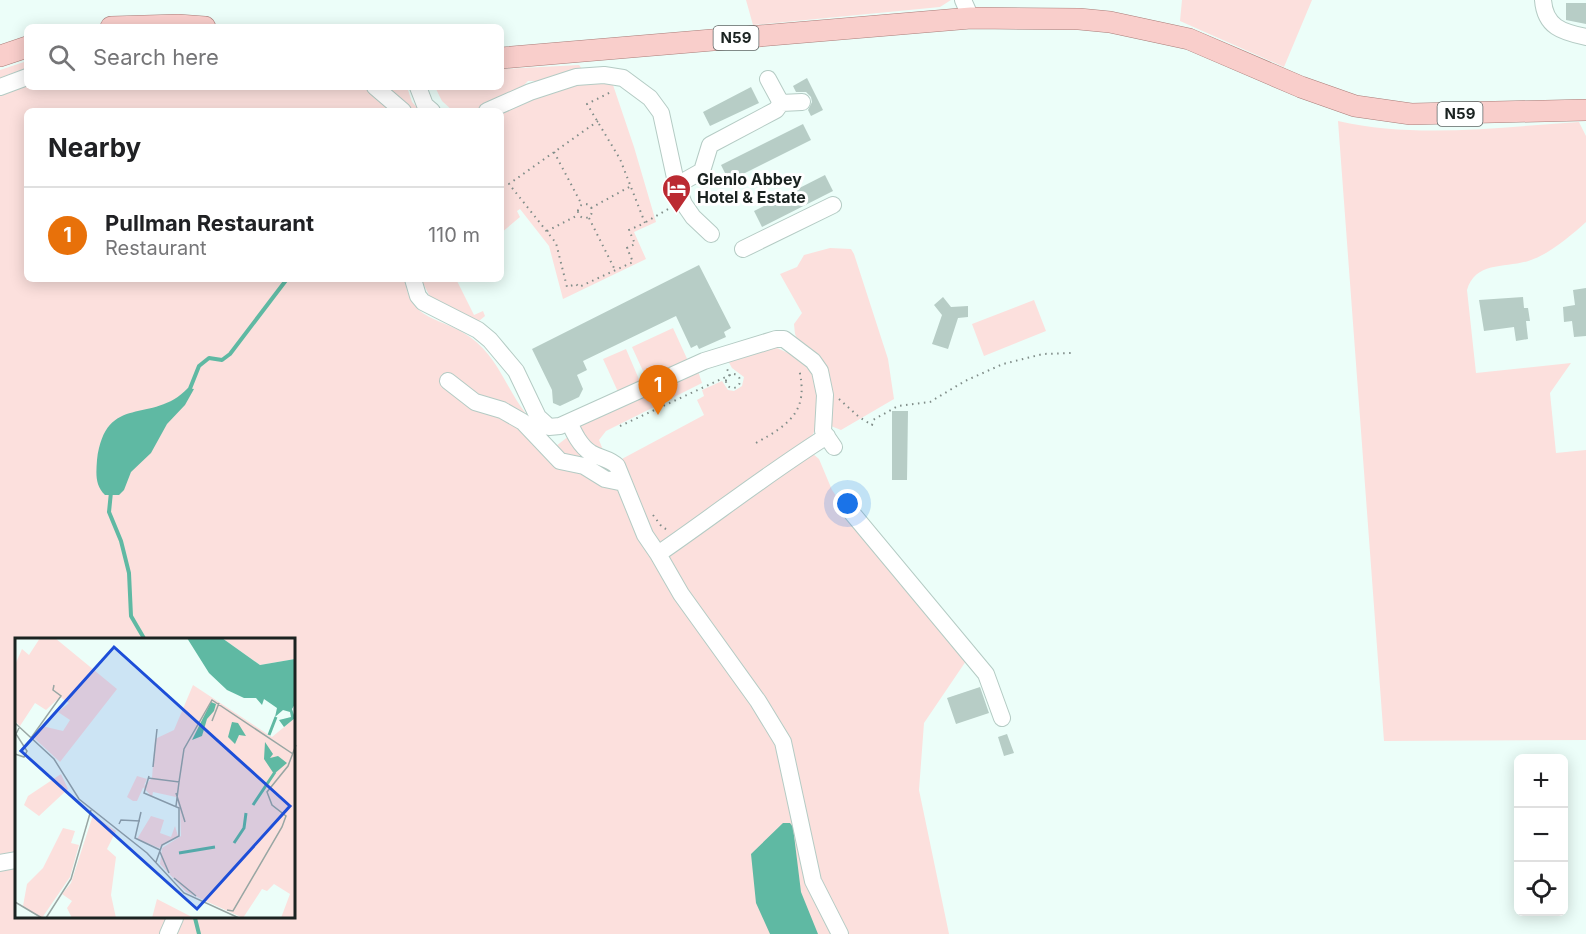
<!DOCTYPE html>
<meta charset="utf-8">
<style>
body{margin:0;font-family:Inter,sans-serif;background:#f2f2f2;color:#202124}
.controls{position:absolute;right:18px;bottom:18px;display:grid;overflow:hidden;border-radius:9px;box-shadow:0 3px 15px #0003}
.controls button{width:54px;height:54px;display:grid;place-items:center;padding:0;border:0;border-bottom:2px solid #e0e0e0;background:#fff;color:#202124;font:30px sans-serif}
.you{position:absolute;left:848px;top:504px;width:21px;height:21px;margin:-15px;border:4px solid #fff;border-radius:50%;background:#1a73e8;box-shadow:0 0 0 9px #1a73e833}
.badge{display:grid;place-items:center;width:39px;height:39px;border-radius:50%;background:#1a73e8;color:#fff;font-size:20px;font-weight:700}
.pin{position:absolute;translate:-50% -50px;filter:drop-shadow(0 2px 3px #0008)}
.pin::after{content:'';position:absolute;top:32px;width:21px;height:18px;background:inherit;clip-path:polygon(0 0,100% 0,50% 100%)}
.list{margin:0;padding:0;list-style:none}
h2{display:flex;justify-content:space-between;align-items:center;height:78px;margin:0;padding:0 24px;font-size:26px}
h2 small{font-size:20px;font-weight:400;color:#757577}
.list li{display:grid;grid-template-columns:39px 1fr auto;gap:18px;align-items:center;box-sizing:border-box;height:96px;padding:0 24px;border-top:2px solid #e0e0e0}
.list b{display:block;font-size:22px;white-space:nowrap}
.list p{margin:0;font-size:20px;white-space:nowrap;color:#757577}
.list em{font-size:20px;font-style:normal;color:#757577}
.icon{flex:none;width:33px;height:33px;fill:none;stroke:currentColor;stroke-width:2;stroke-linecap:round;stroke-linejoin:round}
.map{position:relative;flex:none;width:1586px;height:934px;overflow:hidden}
.search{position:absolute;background:#fff;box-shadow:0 3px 15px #0003;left:24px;top:24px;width:480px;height:66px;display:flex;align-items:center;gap:15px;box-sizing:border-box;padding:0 21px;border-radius:9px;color:#757577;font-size:22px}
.panel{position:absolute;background:#fff;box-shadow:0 3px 15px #0003;left:24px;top:108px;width:480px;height:174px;border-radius:9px}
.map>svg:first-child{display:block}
</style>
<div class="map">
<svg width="1586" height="934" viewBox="0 0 1586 934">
<rect width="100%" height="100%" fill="#ecfef9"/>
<!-- green -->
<path fill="#fce0dd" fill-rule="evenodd" d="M746 0H951L940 7 753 25Z
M1182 0H1312L1284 67 1180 21Z
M27 61V87H407L412 102 420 111H27V279H405C409 322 443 317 470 337 499 358 506 389 527 415 535 426 547 436 556 446L569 436 597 464 605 468 704 415 697 400 704 396 702 390 722 381 728 390 734 391 742 386 744 377 732 368 727 359 775 347 805 361 818 383 817 426 811 438 812 453 819 459 832 490 853 520 966 661 924 723 919 790 949 934H0V70ZM16 640H294V918H16Z
M579 65 583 70 538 81H528L519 90 472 111H453L442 101 435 87H501V69Z
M602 81 613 85 634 147 656 222 634 232 646 259 563 299 549 246 520 209 517 211 520 217 501 233V113L565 86Z
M1338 121C1417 139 1499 127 1579 122L1586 136V222C1572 235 1549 254 1531 260 1507 269 1476 260 1467 290L1476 373 1571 363 1550 393 1556 453 1586 450V740L1384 741Z
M830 248 851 249 854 254 888 359 894 399 841 430 831 426 828 409 795 334 794 324 802 313 780 274 797 267 804 255Z
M421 279H456L474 315 483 311 485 316 479 321 473 320 431 299Z
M1034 300 1046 331 984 356 972 324Z
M673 328 689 363 648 382 632 347Z
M626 349 641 384 619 394 603 359Z
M698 371 702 383 606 431 599 440 603 450 597 451 578 426Z"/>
<!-- water -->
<path fill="#5fb9a3" d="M188 388 194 389 185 405 167 424 151 453 131 472 124 490 119 495H105C95 485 96 474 97 460 106 391 152 426 188 388Z
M783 823H790L793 827 801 892 818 934H770L756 903 751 854Z"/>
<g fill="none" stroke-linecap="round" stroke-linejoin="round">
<!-- stream -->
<path stroke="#5fb9a3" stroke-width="4" d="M189 391 199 366 209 358 222 360 230 354 287 279
M111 492 109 512 121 541 129 573 131 616 145 640
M195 918 199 934"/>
</g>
<!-- building -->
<path fill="#b7cdc6" d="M1566 3H1586V24L1566 20Z
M807 78 823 110 811 116 808 110 812 102 811 97 806 92H796L793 86Z
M751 87 759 103 710 126 703 112Z
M803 124 811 140 729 181 721 165Z
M825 175 833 191 762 227 754 211Z
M699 265 731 328 724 332 726 337 699 349 697 345 691 348 676 316 583 361 587 370 577 375 583 389 579 397 560 406 553 403 552 390 532 349Z
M1586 288V336L1574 337 1572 321 1564 322 1563 307 1575 305 1573 290Z
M943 297 951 307 968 306V317L958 318 948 349 932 344 942 315 934 305Z
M1523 297 1524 308H1528L1530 321H1526L1528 339 1516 341 1514 327 1484 331 1479 300Z
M892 411H908L907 480H892Z
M980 687 989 713 956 724 947 698Z
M1007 734 1014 753 1004 756 998 737Z"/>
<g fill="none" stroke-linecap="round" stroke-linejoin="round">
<defs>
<path id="minor" d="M963 0 971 18
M1543 0C1545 27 1562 32 1586 37
M0 87 27 77
M375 87 403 111
M418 87 425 105 432 111
M781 103 802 102
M487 111 530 92 576 77 604 75 623 78 650 98 661 113 677 187 684 204 693 217 711 234
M677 185 702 171 710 145 776 110 781 103 768 79
M743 249 833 205
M413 279 418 296 423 302 478 330 490 340 516 371 538 417 549 427 560 426 704 361 776 339H784L813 361 820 371 825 395 823 431 834 447
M448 381 475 402 502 410 523 422 560 461 584 466 605 479 624 483
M569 422C574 433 580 446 591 453 601 459 609 458 617 466L645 535 658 554
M827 436C768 473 715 515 658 554L681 594 758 701 783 742 813 881 840 934
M852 513 986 674 1002 718
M0 863 16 860
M168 934 175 918"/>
<path id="major" d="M111 27 178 25 205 27
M0 56 27 47
M501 58 971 18 1079 19 1110 22 1189 39 1301 87 1355 106 1411 114 1586 110"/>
</defs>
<!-- minor casing -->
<use href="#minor" stroke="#b4cbc4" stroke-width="18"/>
<!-- major casing -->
<use href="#major" stroke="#a97d79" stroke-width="22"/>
<!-- path -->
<path stroke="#808d89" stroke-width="2" stroke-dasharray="1.5 4.5" stroke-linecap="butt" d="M598 121 509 184 556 243 567 287 576 284 579 287 633 262 627 248 635 244 629 230 645 223 620 159 587 104 613 91
M554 152 582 205
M578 211a7 7 0 1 1 14 0a7 7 0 1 1-14 0Z
M591 208 631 186
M589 218 615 270
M646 222 670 208
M547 231 578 215
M726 381a7 7 0 1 1 14 0a7 7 0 1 1-14 0Z
M839 399 859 417 872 425 873 420 898 406 930 402 965 381 1003 364 1043 354 1072 353
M620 426 730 375 727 369
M756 443C790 424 809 411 799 369
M653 515 662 527 668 530"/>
<!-- minor -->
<use href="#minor" stroke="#fff" stroke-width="16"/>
<!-- major -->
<use href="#major" stroke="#f9cecb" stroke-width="21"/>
</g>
<!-- icons -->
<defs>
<symbol id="hotel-pin" viewBox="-11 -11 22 30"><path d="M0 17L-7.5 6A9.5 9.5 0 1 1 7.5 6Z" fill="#bb2b32" stroke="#fff"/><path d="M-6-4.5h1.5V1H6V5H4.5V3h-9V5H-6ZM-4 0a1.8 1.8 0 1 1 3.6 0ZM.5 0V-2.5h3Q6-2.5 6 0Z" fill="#fff"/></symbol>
</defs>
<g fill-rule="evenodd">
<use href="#hotel-pin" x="660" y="172" width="33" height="45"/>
</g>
<g text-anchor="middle" stroke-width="6" stroke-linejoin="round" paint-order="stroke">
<!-- shield labels -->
<g fill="#fff" stroke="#5f6564" stroke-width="1.5">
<rect x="713.5" y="26" width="45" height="24" rx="4.5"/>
<rect x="1437.5" y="102" width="45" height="24" rx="4.5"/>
</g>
<g font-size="15" font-weight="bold" fill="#1b2321">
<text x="736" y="43">N59</text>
<text x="1460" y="119">N59</text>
</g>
<!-- poi labels -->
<g font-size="16" font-weight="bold" fill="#1b2321" stroke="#fff" text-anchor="start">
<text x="697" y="185">Glenlo Abbey<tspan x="697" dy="18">Hotel &amp; Estate</tspan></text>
</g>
</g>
<!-- overview -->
<g transform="translate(15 638)">
<rect width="280" height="280" fill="#ecfef9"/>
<path d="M25 0H40L102 51 45 124 18 99 27 88 48 93 55 82 43 74 54 65 45 59 31 72 20 65 5 88 0 83V27L7 11 14 17ZM207 0H280V21L245 27ZM178 47 257 99 280 80V280H266L275 256 259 246 252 253 247 251 228 280 171 254 145 226 147 210 166 198 165 173 161 159 138 154 137 159 128 149 137 140 140 101 159 92ZM46 136 53 151 24 178 9 167 13 158ZM122 138 132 141 122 163H118L112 159ZM78 177 101 193 92 211 101 219 96 257 101 280H57L52 270 57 263 47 256 56 245ZM136 178 149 182 145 195 156 199 160 188 163 198 144 210 122 201ZM48 190 60 193 56 205 64 207 55 239 27 280 8 268 12 246 28 230ZM142 261 171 276 179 280H137Z" fill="#fce0dd"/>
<path d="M172 0H207L245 27 280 21V66L277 71 280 80 269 89 264 82 276 79 275 74 268 72 260 79 262 70 249 61 247 67 241 60H229L212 52 194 35ZM196 64 201 66 199 73 192 81 187 98 177 102ZM217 84 223 85 231 98 224 97 220 106 213 99ZM250 104 258 116 255 120 263 118 272 125 259 136 249 121Z" fill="#5fb9a3"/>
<path fill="none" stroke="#5fb9a3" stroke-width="3" d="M254 97 261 79M238 167 260 134M219 205 229 190 231 175M164 215 200 209"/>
<path fill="none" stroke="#98a6a3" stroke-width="1.5" d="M197 83 204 65M0 85 39 121 64 161 132 215 169 255 224 280M16 100 46 58 38 52 39 47M0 116 9 119 12 113 1 96 4 90M138 129 142 91M134 138 129 155 164 170V198L147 207 141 224M133 140 164 144 169 111 197 62 278 116M161 155 170 184M161 168 164 144M126 174 120 200 145 212M104 186 106 182 125 183M145 214 154 235M159 240 181 258M0 264 27 280M212 272 218 273 267 189 271 178 257 167 252 154 273 128 281 107M31 280 56 241 76 172"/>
<path fill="#1d4ed8" fill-opacity="0.15" stroke="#1d4ed8" stroke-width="3" d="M99 9 275 168 182 271 6 113Z"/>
<rect width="280" height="280" fill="none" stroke="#1b2321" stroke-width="3"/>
</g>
</svg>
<div class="controls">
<button>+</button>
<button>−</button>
<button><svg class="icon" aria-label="locate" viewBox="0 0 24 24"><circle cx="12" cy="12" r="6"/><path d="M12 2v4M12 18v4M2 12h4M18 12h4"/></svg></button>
</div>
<div class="you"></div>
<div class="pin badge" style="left:658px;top:415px;background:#e8710a">1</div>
<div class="search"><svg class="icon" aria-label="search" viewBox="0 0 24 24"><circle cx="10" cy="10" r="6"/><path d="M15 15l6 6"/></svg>Search here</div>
<section class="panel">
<h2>Nearby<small></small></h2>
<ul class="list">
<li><span class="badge" style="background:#e8710a">1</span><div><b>Pullman Restaurant</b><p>Restaurant</p></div><em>110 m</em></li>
</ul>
</section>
</div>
